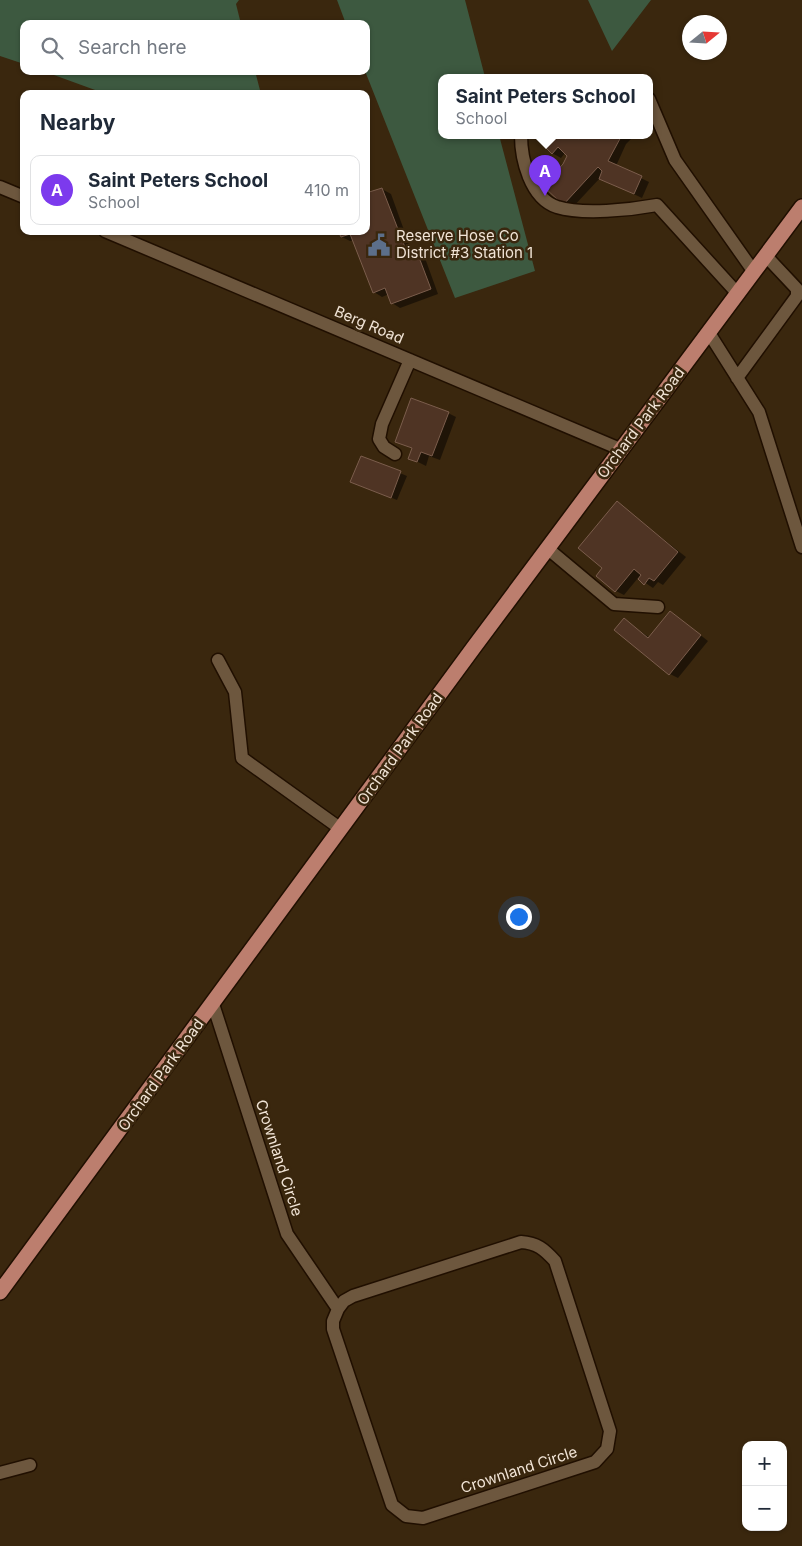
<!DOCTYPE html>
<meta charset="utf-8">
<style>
body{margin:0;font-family:Inter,sans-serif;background:#f6f6f7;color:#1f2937}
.controls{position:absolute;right:15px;bottom:15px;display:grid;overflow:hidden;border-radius:10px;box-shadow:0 1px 4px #0004}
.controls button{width:45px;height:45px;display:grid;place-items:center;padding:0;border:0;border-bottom:1px solid #e0e1e3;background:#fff;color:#1f2937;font:25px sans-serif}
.compass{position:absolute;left:682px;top:15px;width:45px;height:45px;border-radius:50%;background:#fff;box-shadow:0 1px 4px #0004;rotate:72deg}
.you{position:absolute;left:518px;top:916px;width:18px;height:18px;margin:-12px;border:4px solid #fff;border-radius:50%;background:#1a73e8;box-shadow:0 0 0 8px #1a73e833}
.badge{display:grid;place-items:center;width:32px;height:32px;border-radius:50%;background:#7c3aed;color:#fff;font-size:16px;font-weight:700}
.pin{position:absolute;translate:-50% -41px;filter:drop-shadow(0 1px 2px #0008)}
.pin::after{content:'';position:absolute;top:26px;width:18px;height:15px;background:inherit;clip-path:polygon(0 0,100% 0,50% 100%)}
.popup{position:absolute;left:438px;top:74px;width:215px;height:65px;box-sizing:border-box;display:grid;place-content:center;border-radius:10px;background:#fff;filter:drop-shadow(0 1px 4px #0005);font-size:16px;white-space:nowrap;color:#747a83}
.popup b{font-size:19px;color:#1f2937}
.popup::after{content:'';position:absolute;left:50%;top:100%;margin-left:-10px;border:10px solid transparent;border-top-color:#fff}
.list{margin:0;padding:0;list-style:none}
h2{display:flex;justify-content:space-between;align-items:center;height:65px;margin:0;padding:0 20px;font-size:21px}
h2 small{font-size:16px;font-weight:400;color:#747a83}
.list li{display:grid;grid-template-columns:32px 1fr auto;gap:15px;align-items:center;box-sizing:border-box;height:70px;margin:0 10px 10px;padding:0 10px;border:1px solid #e0e1e3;border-radius:10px}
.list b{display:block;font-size:19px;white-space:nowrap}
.list p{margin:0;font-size:16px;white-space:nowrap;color:#747a83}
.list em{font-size:16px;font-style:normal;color:#747a83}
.icon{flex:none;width:28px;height:28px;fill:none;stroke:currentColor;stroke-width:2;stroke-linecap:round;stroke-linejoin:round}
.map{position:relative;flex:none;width:802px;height:1546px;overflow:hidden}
.search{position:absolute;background:#fff;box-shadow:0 1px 4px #0004;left:20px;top:20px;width:350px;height:55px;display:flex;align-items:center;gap:12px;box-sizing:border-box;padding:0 18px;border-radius:10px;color:#747a83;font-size:19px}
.panel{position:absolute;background:#fff;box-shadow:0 1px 4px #0004;left:20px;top:90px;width:350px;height:145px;border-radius:10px}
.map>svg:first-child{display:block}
</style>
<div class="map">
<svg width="802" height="1546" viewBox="0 0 802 1546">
<rect width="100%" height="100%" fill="#3a270e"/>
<!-- green -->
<path fill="#3d5940" d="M0 0H239L236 4 241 24H24V64L0 56Z
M337 0H465L485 77H441V135H499L535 271 455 298 365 71 366 24H346Z
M588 0H651L612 51Z
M43 71H255L261 94H106Z"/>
<!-- shadow -->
<path fill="#0007" d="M543 135H576L581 139 585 135H635L626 144 616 166 649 182 642 198 600 178 572 208 564 204V165L568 155 565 153 561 158 552 153 548 139Z
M382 189 391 194 413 255 416 254 425 258 438 294 400 308 392 303 389 294 382 297 374 292 354 240 350 241 342 237 340 231H366Z
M448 413 456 417 440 460 429 456 426 466 410 458 413 449 396 441Z
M361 457 407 476 397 500 352 482Z
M617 503 686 557 663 585 658 582 653 588 638 578 624 595 616 591 604 568Z
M671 612 708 641 678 678 670 674 624 620 650 638Z"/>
<!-- building -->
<path fill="#4f3424" stroke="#7b5d4c" d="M541 135H574L579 139 583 135H622L608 161 642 176 634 194 599 179 602 171 598 167 563 205 543 186 563 164 567 156 558 147 552 154 542 144 546 139Z
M382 188 408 255 417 252 431 289 391 304 385 288 373 293 350 234 341 237 338 231H366V193Z
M411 398 449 412 432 456 421 452 417 462 408 459 412 448 395 442Z
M361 456 401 471 391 498 350 482Z
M617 501 678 552 654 581 649 578 644 585 638 579 641 575 634 569 615 592 596 576 602 568 578 548Z
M670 611 701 635 669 675 614 630 624 618 648 638Z"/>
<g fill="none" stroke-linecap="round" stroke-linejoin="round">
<defs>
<path id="minor" d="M649 99 675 160 754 272
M521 135C521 159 530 198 557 207 583 215 630 210 657 205L738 294
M0 187 24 197
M105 231 620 449
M709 333 759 412 802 547
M737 378 797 296V289L766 256
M395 454 384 447 379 439 382 424 410 360
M547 548 614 604 658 607
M218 660 235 692 242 758 341 829
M213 1004 287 1234 338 1309 333 1321V1329L392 1505 406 1516 423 1518 595 1462 607 1449 610 1431 555 1261C544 1249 537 1243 521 1242L353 1296 344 1301 338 1309
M0 1473 30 1465"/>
<path id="major" d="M0 1292 474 647 802 207"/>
</defs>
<!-- minor casing -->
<use href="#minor" stroke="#200f00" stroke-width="15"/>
<!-- major casing -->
<use href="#major" stroke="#200f00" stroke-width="18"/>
<!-- minor -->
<use href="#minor" stroke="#6d573e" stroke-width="12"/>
<!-- major -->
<use href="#major" stroke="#bc7e6e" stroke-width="15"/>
</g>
<!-- icons -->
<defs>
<symbol id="civic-bare" viewBox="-9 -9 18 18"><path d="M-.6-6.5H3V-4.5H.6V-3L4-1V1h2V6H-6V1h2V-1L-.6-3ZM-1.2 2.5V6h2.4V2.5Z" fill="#5c6f8a" stroke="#3a270e" stroke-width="2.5" paint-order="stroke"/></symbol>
</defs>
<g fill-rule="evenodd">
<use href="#civic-bare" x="363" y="229" width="32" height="32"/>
</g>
<g text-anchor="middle" stroke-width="5" stroke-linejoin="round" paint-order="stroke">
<!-- poi labels -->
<g font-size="15" fill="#f1e4d6" stroke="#3a270e" text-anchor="start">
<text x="396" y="241">Reserve Hose Co<tspan x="396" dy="17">District #3 Station 1</tspan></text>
</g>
<!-- street labels -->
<g font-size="15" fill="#f1e4d6" stroke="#3a270e">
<text transform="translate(369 325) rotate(23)" y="5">Berg Road</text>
<text transform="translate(641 423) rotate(-53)" y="5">Orchard Park Road</text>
<text transform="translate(400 749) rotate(-54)" y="5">Orchard Park Road</text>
<text transform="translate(161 1075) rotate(-54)" y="5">Orchard Park Road</text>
<text transform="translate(279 1158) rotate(72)" y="5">Crownland Circle</text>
<text transform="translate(519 1470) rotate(-18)" y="5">Crownland Circle</text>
</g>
</g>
</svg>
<div class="controls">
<button>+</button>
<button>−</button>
</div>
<svg class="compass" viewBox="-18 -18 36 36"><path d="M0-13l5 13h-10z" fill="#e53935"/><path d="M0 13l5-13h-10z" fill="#747a83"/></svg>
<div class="you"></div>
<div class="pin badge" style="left:545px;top:196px">A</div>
<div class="popup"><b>Saint Peters School</b>School</div>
<div class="search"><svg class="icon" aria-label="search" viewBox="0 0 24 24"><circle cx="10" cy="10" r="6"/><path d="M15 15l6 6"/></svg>Search here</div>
<section class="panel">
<h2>Nearby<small></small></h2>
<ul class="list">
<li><span class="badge">A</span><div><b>Saint Peters School</b><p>School</p></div><em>410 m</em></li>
</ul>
</section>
</div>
